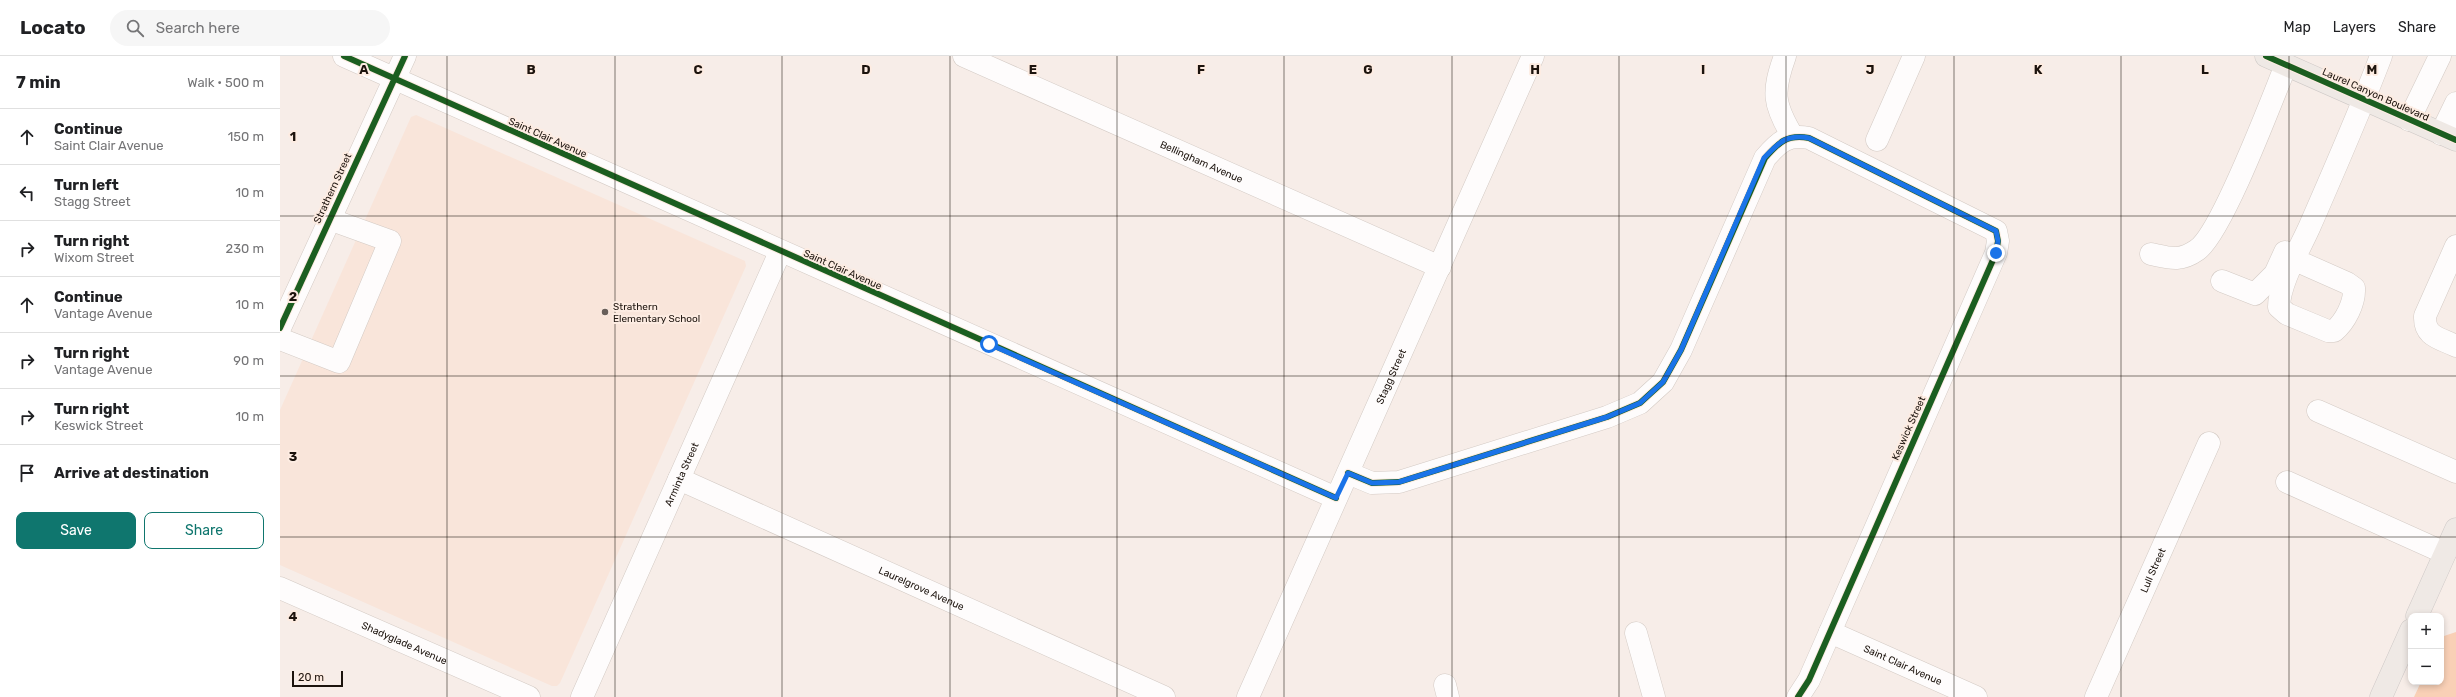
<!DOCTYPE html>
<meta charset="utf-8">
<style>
body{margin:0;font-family:Rubik,sans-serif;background:#f6f6f6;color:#202124}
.controls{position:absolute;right:12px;bottom:12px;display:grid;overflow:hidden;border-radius:8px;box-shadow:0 2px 6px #0003}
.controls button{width:36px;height:36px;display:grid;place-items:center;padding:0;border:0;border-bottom:1px solid #e0e0e0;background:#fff;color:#202124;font:20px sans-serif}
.scale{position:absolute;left:12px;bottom:10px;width:51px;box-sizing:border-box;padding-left:4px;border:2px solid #1c130d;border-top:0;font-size:11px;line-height:14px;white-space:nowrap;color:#1c130d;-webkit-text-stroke:3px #fdece2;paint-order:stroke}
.stop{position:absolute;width:12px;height:12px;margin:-9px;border:3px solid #1a73e8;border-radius:50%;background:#fff}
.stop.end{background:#1a73e8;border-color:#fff;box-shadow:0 1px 4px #0008}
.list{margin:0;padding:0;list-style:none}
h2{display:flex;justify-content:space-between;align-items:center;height:52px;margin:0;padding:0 16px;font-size:17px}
h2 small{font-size:13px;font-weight:400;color:#757577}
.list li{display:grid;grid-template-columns:26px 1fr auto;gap:12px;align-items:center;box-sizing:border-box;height:56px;padding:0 16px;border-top:1px solid #e0e0e0}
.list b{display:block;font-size:15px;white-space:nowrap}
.list p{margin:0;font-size:13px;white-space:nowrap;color:#757577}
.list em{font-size:13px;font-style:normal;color:#757577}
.actions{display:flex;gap:8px;padding:12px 16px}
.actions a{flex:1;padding:9px 0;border:1px solid #0f766e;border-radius:8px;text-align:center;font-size:14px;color:#0f766e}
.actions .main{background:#0f766e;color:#fff}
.icon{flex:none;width:22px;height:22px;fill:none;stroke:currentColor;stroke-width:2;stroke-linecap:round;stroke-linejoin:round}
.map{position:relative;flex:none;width:2176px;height:641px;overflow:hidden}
header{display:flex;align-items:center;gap:24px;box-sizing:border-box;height:56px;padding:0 20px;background:#fff;border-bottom:1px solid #e0e0e0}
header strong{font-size:19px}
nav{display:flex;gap:22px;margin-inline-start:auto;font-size:14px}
.search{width:280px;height:36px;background:#f6f6f6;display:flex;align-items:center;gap:10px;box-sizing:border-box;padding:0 14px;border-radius:22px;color:#757577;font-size:15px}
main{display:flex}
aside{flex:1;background:#fff}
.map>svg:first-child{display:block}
</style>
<header>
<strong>Locato</strong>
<div class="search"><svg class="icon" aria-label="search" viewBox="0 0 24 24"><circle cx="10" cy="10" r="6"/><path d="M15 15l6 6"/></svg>Search here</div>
<nav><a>Map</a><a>Layers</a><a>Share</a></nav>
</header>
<main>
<aside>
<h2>7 min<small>Walk · 500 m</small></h2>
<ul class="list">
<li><svg class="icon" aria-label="ahead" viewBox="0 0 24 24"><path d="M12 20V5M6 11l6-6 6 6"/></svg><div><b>Continue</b><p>Saint Clair Avenue</p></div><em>150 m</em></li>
<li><svg class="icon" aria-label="left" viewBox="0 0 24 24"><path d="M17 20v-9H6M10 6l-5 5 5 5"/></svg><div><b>Turn left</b><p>Stagg Street</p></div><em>10 m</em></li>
<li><svg class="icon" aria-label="right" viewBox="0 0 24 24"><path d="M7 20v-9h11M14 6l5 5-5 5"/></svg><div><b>Turn right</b><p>Wixom Street</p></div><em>230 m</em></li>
<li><svg class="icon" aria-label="ahead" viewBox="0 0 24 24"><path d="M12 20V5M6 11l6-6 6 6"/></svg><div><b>Continue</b><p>Vantage Avenue</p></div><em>10 m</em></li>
<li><svg class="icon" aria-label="right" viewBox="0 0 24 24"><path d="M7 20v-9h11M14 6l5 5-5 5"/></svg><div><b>Turn right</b><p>Vantage Avenue</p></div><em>90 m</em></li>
<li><svg class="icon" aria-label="right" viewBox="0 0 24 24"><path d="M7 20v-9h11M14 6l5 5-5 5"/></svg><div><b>Turn right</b><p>Keswick Street</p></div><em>10 m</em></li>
<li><svg class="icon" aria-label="arrive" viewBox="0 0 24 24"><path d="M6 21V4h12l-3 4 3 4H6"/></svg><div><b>Arrive at destination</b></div></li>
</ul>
<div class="actions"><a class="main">Save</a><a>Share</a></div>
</aside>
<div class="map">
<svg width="2176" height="641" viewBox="0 0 2176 641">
<rect width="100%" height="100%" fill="#f7ede8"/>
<!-- built -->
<path fill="#f9e5da" d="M136 59 465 205 466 210 280 627 277 630H272L0 509V354L131 61Z"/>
<!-- green -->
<path fill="#f9d0b6" d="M2176 576V641H2134L2141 626H2161V581Z"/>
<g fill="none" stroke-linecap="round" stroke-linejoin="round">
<defs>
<g id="minor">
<path d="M64 0 1056 442"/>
<path id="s1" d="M684 0 1160 211"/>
<path d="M1505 0C1492 36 1493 48 1513 81"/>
<path d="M2129 64 2160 0"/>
<path d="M2161 78 2176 47"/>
<path d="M1597 84 1634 0"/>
<path d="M2176 190 2145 260C2144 281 2160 282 2176 290"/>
<path d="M1871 198C1890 202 1900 206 1917 194 1942 177 1992 43 2006 9"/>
<path d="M2015 204 2067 227 2074 232C2075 247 2065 266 2054 275H2048L2007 258 1999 251C1999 228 2019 194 2029 172 2054 115 2079 58 2101 0"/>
<path d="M1942 225 1975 238 1995 218 2005 196"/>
<path d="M0 272 125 0"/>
<path d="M0 283 59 306 110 185 49 163"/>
<path d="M2038 355 2176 416"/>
<path d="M1068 417 1092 427 1119 426 1327 361 1360 347 1383 326 1401 294 1485 102C1499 86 1507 78 1529 82L1716 175 1718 185 1716 197 1529 624 1518 641"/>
<path id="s2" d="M399 423 884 641"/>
<path d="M2007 426 2165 497"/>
<path id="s3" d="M0 532 249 641"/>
<path id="s4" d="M1550 576 1696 641"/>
<path d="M1356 577 1374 641"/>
<path d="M1165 629 1168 641"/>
<path id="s5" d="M302 641 500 196"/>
<path id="s6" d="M968 641 1253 0"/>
<path id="s7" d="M1816 641 1929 387"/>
</g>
<path id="major" d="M1986 0 2176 84
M2137 560 2176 473
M2101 641 2131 574"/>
</defs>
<!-- minor casing -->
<use href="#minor" stroke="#d3cac4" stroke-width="23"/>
<!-- major casing -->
<use href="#major" stroke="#cec9c7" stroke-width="23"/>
<!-- minor -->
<use href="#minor" stroke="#fefcfc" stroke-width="22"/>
<!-- major -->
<use href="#major" stroke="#efe9e5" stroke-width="22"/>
<defs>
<path id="cycleway" d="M64 0 1056 442
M1986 0 2176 84
M0 272 125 0
M1068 417 1092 427 1119 426 1327 361 1360 347 1383 326 1401 294 1485 102C1499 86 1507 78 1529 82L1716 175 1718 185 1716 197 1529 624 1518 641"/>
</defs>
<!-- cycleway casing -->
<use href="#cycleway" stroke="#fdece2" stroke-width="8"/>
<!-- cycleway -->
<use href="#cycleway" stroke="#1b5e20" stroke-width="6"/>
</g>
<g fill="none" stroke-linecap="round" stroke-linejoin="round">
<!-- route -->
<path stroke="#1a73e8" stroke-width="5" d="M709 288 1056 442 1068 417 1092 427 1119 426 1327 361 1360 347 1383 326 1401 294 1484 102C1499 86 1507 78 1529 82L1716 175 1718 185 1716 197"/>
</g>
<!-- grid -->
<path fill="none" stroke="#1c130d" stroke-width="1" stroke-opacity="0.55" d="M167 0V641M335 0V641M502 0V641M670 0V641M837 0V641M1004 0V641M1172 0V641M1339 0V641M1506 0V641M1674 0V641M1841 0V641M2009 0V641M0 160H2176M0 320H2176M0 481H2176"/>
<!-- markers -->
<circle fill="#695f5a" stroke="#fdece2" stroke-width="1.5" cx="325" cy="256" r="4"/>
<g text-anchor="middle" stroke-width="4" stroke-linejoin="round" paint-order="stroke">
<!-- street labels -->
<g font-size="10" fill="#1c130d" stroke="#fdece2">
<text transform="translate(2096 38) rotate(24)" y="4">Laurel Canyon Boulevard</text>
<text transform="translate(268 81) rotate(24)" y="4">Saint Clair Avenue</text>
<text dy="4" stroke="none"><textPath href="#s1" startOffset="260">Bellingham Avenue</textPath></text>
<text transform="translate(52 132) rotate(-65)" y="4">Strathern Street</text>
<text transform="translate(563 213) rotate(24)" y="4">Saint Clair Avenue</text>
<text dy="4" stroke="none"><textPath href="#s6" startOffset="351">Stagg Street</textPath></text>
<text transform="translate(1628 372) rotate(-66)" y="4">Keswick Street</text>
<text dy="4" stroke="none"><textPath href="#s5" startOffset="244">Arminta Street</textPath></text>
<text dy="4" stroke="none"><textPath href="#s7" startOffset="139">Lull Street</textPath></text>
<text dy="4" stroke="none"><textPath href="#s2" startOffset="266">Laurelgrove Avenue</textPath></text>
<text dy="4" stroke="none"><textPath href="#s3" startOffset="136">Shadyglade Avenue</textPath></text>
<text dy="4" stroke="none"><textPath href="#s4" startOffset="80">Saint Clair Avenue</textPath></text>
</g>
<!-- poi labels -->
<g font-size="10" fill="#1c130d" stroke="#fdece2" text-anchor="start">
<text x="333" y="254">Strathern<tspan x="333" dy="12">Elementary School</tspan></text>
</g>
</g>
<g font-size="13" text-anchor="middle" font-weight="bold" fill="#1c130d" stroke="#fdece2" stroke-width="4" stroke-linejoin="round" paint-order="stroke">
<text x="84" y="18">A</text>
<text x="251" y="18">B</text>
<text x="418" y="18">C</text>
<text x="586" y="18">D</text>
<text x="753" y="18">E</text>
<text x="921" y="18">F</text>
<text x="1088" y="18">G</text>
<text x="1255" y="18">H</text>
<text x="1423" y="18">I</text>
<text x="1590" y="18">J</text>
<text x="1758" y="18">K</text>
<text x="1925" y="18">L</text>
<text x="2092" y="18">M</text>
<text x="13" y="85">1</text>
<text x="13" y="245">2</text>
<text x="13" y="405">3</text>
<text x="13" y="565">4</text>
</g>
</svg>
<div class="controls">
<button>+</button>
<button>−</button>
</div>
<div class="scale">20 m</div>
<div class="stop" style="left:709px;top:288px"></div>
<div class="stop end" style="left:1716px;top:197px"></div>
</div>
</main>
